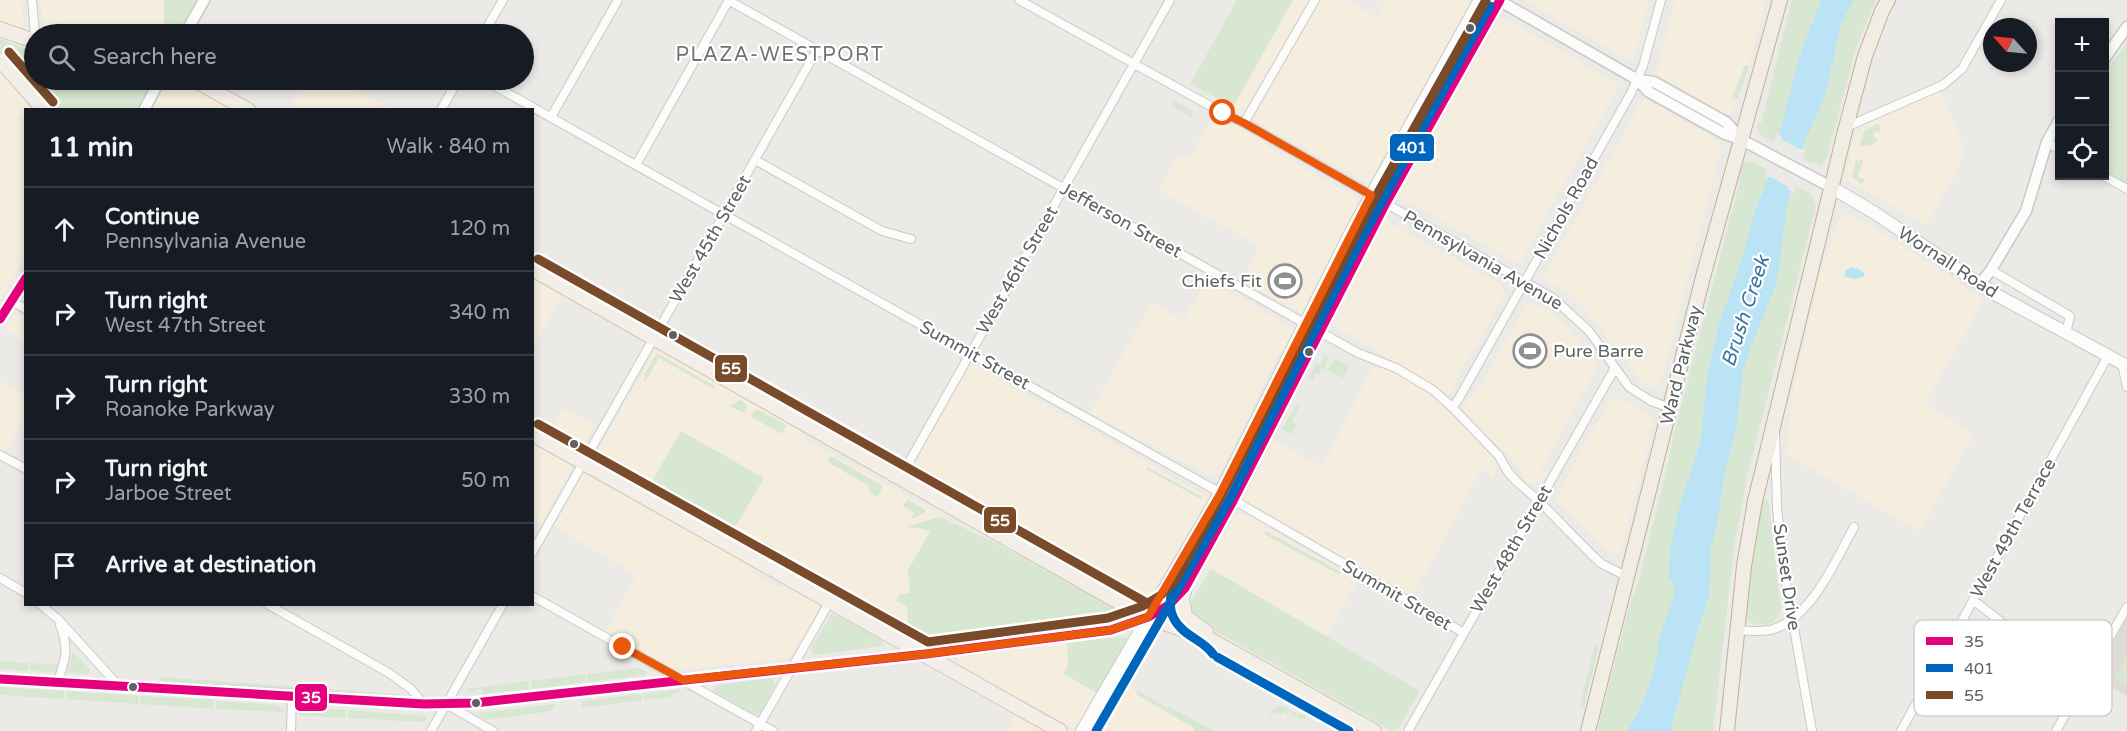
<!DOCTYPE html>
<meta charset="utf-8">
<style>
body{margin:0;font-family:"Varela Round",sans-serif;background:#242831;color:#f1f3f6}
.controls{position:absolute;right:18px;top:18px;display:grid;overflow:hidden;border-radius:0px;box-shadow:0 3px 9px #0003}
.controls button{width:54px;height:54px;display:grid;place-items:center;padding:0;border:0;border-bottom:2px solid #363941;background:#171b24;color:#f1f3f6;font:30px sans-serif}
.compass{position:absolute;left:1983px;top:18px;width:54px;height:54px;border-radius:50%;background:#171b24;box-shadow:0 3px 9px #0003;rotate:297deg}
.stop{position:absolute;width:18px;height:18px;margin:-14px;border:4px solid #ea580c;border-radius:50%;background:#fff}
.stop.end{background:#ea580c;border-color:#fff;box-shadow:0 2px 6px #0008}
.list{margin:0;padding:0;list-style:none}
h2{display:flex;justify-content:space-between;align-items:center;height:78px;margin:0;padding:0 24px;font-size:26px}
h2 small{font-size:20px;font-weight:400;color:#9ea1a6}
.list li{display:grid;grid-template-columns:39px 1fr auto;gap:18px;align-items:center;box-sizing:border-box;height:84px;padding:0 24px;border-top:2px solid #363941}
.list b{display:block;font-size:22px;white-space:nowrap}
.list p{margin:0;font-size:20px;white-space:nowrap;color:#9ea1a6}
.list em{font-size:20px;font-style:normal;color:#9ea1a6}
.icon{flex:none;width:33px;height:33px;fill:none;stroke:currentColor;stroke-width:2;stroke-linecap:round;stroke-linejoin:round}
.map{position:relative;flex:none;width:2127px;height:731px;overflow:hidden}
.search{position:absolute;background:#171b24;box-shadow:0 3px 9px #0003;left:24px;top:24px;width:510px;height:66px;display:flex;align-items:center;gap:15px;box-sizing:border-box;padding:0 21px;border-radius:33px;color:#9ea1a6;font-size:22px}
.panel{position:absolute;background:#171b24;box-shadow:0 3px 9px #0003;left:24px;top:108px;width:510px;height:498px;border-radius:0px}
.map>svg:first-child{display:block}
</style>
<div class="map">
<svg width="2127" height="731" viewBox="0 0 2127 731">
<rect width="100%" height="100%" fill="#eceae6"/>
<!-- commercial -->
<path fill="#f5eedf" d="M0 0H21L23 23 20 28 0 20Z
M40 0H164V34H59L45 32Z
M1293 0H1346L1376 17 1386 0H1472L1372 178 1369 182 1363 181 1232 109Z
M1523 0H1649L1636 52 1632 57 1628 59Z
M1675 0H1766L1749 66 1734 109 1730 114 1722 113 1657 75V70Z
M1500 17 1505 18 1619 85 1521 261 1517 263 1413 204H1405L1400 197 1402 189Z
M0 71 27 101 31 109 26 110 25 255 0 301Z
M168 80H179L232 109H150Z
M305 80H338L391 109H289Z
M1940 91 1963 145 1960 165 1926 225 1854 184 1849 180 1847 166 1855 137 1866 124Z
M1643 100H1646L1718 141 1722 145 1662 378 1658 385 1652 387 1643 383 1582 305 1564 290 1544 279 1543 276Z
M1213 117 1241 128 1263 141 1270 148 1359 199 1341 243 1303 314 1242 281 1260 247 1159 190 1180 153 1189 158Z
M1846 214 1852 216 1881 232 1984 299 1925 403 1973 435 1919 531 1786 454 1794 386 1822 266 1829 251 1836 224 1842 216Z
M1385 220 1500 284 1504 290V296L1456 380 1455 389 1448 394 1334 326V320Z
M533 279 562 295 533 347Z
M1207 279 1295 329 1283 351 1279 353 1221 472 1215 476H1210L1090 413 1152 303 1183 321Z
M1530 302 1547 310 1570 329 1594 360 1597 367 1540 470 1547 474 1541 482 1532 484 1525 482 1523 474 1513 460 1467 415 1464 409 1470 397 1477 392 1525 307Z
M16 314 25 318V341L5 330 13 315Z
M660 350 800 429 805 439 941 515 940 517 908 526 912 529 923 528 930 532 908 570 910 593 896 600 907 607 908 620 904 628 835 590 827 591 819 587 762 554 757 546 733 532 763 478 681 431 647 489 596 460 595 456 655 351Z
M972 363 1206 496 1205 505 1148 600 1137 603 1122 596 913 479 911 476 910 469 914 462 969 365Z
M1375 367 1392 371 1430 394 1484 447 1496 462 1494 479 1488 472 1481 470 1412 597 1247 504 1244 500 1273 440 1323 467 1372 368Z
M0 382 25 396V416L5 454 0 451Z
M1617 397 1645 411 1651 417 1653 423 1622 547 1619 553 1615 554 1606 551 1559 504 1556 497 1609 401Z
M564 408 595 425 580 450 549 433Z
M533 443 570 464 572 467 541 524 533 519Z
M584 474 743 561 750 571 778 587 785 586 818 604 819 609 794 653 785 659 685 670 672 668 605 632 637 575 554 526 581 476Z
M1240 513 1358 580 1327 636 1206 566 1235 515Z
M1067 643 1068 664 1064 674 1097 693 1080 723 1074 728 962 666 957 662 960 656Z
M1118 682 1205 731H1090Z
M1016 716 1044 731H1007Z"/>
<!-- education -->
<path fill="#dedad6" d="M2127 618V696L2093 677Z"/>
<!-- green -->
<path fill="#d7e7d2" d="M164 0H199L179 34H164Z
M1237 0H1293L1233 107 1190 84Z
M1792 0H1876L1856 48 1827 157 1821 165C1803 164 1777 144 1761 135L1757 129 1758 123H1761Z
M1479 16 1483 18 1466 47 1464 46Z
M0 39 26 49 28 75 24 76 0 50Z
M2127 43V184L2105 171V72Z
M1745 65 1749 66 1737 100 1732 98Z
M48 80H153L136 110 53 109Z
M1442 81 1446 83 1421 128 1415 125Z
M1175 101 1194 112 1191 117 1172 106Z
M1879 123 1881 133 1876 131 1873 135 1875 138 1878 139C1872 147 1868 145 1859 146L1865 130Z
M1414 127 1419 130 1394 175 1391 173 1409 141Z
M1856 159 1859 162 1860 159 1863 160 1858 177 1865 179 1862 184 1852 177Z
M1752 161 1811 194 1816 206 1747 477 1734 548 1713 731H1597L1629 608 1638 584 1668 466 1672 441 1739 184 1741 173 1739 172 1743 163Z
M657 353 715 386 714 389 659 358 645 382 644 381 646 371Z
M1325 355 1328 357 1325 369 1322 368 1319 375 1315 374 1313 380 1309 378 1316 364 1319 365Z
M1335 359 1349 366 1343 378 1327 370Z
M741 400 747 405 745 413 728 406Z
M1298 403 1300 404 1292 422 1296 424 1292 434 1282 429Z
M757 409 786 425 782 434 750 416Z
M681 431 764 478 734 529 678 505 648 488Z
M831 456 883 486 877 497 869 492V486L828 462Z
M1147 467 1202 497 1201 499 1146 469Z
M907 499 926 510 925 512 914 519 911 518 914 513 903 506Z
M1764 499 1768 500 1769 505 1781 611C1778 626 1759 628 1748 620L1746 615 1752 556 1762 501Z
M940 517 998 544 1119 611 1120 620 932 642 904 628 908 620 907 607 896 600 899 594 910 593 908 570 930 532C922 526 915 530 907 526Z
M1266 531 1341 572 1340 575 1264 534Z
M763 541 779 550 775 557 761 549V546Z
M1211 569 1420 691 1398 728 1391 730 1194 619 1190 610 1192 600Z
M832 613 879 638 883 643 882 646 814 655 811 650 812 646Z
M1123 636 1126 638 1125 643 1097 693 1064 674 1068 664 1067 643Z
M1595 644 1598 649 1584 706 1579 708Z
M73 652 90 669 89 674 67 673Z
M2127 656V687L2114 680Z
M0 661 29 663 28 671 0 669Z
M31 663 60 665 55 672 30 671Z
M640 668 647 673 646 675 588 682 587 674Z
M585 674 586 682 532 689 531 681Z
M160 677 401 694 398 697 161 681Z
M770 678 773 679 775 685 761 712 756 715 713 691 716 685Z
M528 681 529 689 483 694 482 689 475 690 474 693H470L466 689Z
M0 687 64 691V699L0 695Z
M680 689V691L669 697 644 700V694Z
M67 691 139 696 138 704 67 699Z
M1138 691 1167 708 1168 706 1214 731H1193L1194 728 1136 694Z
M641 694 642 700 582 708V701Z
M141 696 213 700V709L140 704Z
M216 701 277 705 285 712 216 709Z
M556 704 552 711 486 720 478 715 479 713Z
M1280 705 1300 715 1301 713 1306 716 1305 719H1300L1287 710 1286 711 1292 717 1283 712 1280 715 1274 712 1270 718 1269 717 1275 707Z
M308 707 345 710V718L297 715Z
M348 710 427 716 424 722 348 718Z"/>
<!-- water -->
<path fill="#bae4f6" d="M1821 0H1854L1841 24 1825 96 1804 143 1787 205 1779 269 1775 287 1749 352 1743 370 1736 429 1725 471 1717 524 1711 547 1709 596 1698 630 1673 721 1672 731H1627C1642 709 1651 684 1656 658 1658 651 1658 643 1660 636 1665 618 1676 601 1674 582L1669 579V559L1678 512 1701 439 1707 378 1718 328 1745 249 1755 211 1766 185 1800 55Z
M1851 267 1859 269 1865 274 1864 276 1856 279 1845 277V271Z"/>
<!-- pier -->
<path fill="#eceae6" d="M1777 133 1782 137 1781 139 1799 149H1806L1793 194 1788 189 1789 187 1771 177 1765 178Z"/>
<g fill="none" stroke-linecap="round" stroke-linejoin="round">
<defs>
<path id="minor" d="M32 0 35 34
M728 0 1329 337 1358 353 1396 368 1433 390 1452 407 1499 456 1508 472 1517 482 1539 501 1592 555 1602 564 1628 577
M1019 0 1223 113 1244 123 1553 298 1589 331 1629 387 1651 401 1670 408
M483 34 503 0
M484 80 1242 505 1464 633
M441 110 458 80
M551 117 618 0
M1244 123 1315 0
M1846 127 1943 85 1962 69 2001 0
M2047 142 2060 150
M755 160 882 231 911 239
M636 165 729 0
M2104 176 2127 189
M1991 270 2070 316 2066 333
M11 301 26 309
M2122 364 2127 387
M1452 407 1458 400 1631 93 1643 66 1661 0
M1775 433 1777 507 1782 559 1812 731
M0 455 26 469
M900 478 1170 0
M532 553 817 50
M0 578 26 593
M532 596 773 731
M1973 600 2036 649 2086 678
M40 604 58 619 117 684
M267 604 389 673 411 689 424 704
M1737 630C1748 631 1759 632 1770 630 1810 621 1836 560 1854 527
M58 681C66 657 69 649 60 625
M446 704 493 731
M291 731 292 695
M431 731 503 604
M756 731 830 601
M1408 731 1615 368
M1901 731 2108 356
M2056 731 2127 607"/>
<path id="tertiary" d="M1498 0 1638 80 1649 92 1723 133 1740 139 1831 187
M185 34 204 0
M2104 59 2127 27
M39 80 42 109
M1638 80 1654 82 1726 122 1740 138
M144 110 160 80
M1980 284 1991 270 2026 211 2047 142 2060 119
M0 319 26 277
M0 679 292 695 424 704 474 703 946 652 1111 630 1148 617"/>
<path id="secondary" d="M1831 187 1875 213 1993 293 2127 366
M1149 617 1169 605 1185 588 1233 501 1386 203 1500 0
M1082 731 1220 493 1351 232 1480 0"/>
<path id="primary" d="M0 29 34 41
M0 60 44 110
M194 80 248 110
M532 269 1131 609 1148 617 1211 640 1374 731
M532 434 1060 731
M1185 588 1182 598 1185 616 1206 632"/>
<path id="trunk" d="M1588 731 1704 273 1780 0
M1727 731 1744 566 1755 501 1846 127 1865 56 1882 11 1888 0"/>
</defs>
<!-- minor casing -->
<use href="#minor" stroke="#c8c9c8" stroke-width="10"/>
<!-- tertiary casing -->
<use href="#tertiary" stroke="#c8c9c8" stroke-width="13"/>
<!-- secondary casing -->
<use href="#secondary" stroke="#c8c9c8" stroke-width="14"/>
<!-- primary casing -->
<use href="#primary" stroke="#d3c7b4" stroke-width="16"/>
<!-- trunk casing -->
<use href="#trunk" stroke="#c3af94" stroke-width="16"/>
<!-- minor -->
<use href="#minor" stroke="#fcfcfb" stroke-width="8"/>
<!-- tertiary -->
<use href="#tertiary" stroke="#fcfcfb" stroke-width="10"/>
<!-- secondary -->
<use href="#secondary" stroke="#fcfcfb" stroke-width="12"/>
<!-- primary -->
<use href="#primary" stroke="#f3efe8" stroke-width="14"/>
<!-- trunk -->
<use href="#trunk" stroke="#f1ece4" stroke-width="14"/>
<defs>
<path id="bus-1" d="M0 319 26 278
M0 679 424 704 474 703 926 654 1111 630 1148 617 1169 605 1185 588 1233 501 1386 203 1500 0"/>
<path id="bus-2" d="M1189 557C1175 580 1158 608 1183 630 1193 639 1205 643 1213 654
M1217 657 1349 731
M1096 731 1230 499 1362 238 1490 6"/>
<path id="bus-3" d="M9 52 53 102
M538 259 1154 607
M538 424 928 642 1108 618 1143 606 1161 595 1175 581 1222 495 1375 198 1486 0"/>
</defs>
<!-- bus-1 casing -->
<use href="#bus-1" stroke="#fff" stroke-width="14"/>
<!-- bus-2 casing -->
<use href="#bus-2" stroke="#fff" stroke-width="14"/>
<!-- bus-3 casing -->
<use href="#bus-3" stroke="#fff" stroke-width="14"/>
<!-- bus-1 -->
<use href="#bus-1" stroke="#e5007d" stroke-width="9"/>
<!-- bus-2 -->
<use href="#bus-2" stroke="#0065bd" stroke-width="9"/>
<!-- bus-3 -->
<use href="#bus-3" stroke="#7a4b2a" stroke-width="9"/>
</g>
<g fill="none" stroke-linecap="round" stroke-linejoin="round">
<!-- route -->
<path stroke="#ea580c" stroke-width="8" d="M623 647 683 680 926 654 1111 630 1148 617 1220 494 1371 195 1244 123 1223 113"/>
</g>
<!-- icons -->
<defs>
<symbol id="stadium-ring" viewBox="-11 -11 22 22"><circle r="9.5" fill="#fff" stroke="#8e9192" stroke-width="1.5"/><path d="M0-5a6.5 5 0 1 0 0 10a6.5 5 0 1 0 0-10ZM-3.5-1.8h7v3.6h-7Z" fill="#8e9192"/></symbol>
</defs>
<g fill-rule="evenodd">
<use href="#stadium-ring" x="1266" y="262" width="38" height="38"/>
<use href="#stadium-ring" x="1511" y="332" width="38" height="38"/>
</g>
<!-- markers -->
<g fill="#5c6164" stroke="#fff" stroke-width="2">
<circle cx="1470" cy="28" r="5"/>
<circle cx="673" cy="335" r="5"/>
<circle cx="1309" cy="352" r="5"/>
<circle cx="574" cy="444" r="5"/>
<circle cx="133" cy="687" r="5"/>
<circle cx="476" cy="703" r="5"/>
</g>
<g text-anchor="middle" stroke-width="4.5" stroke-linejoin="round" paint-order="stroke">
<!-- street labels -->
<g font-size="18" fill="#5c6164" stroke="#fff">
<text transform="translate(1566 208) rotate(-61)" y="6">Nichols Road</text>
<text transform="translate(1121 220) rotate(29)" y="6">Jefferson Street</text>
<text transform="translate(710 239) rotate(-60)" y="6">West 45th Street</text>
<text transform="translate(1483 260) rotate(30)" y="6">Pennsylvania Avenue</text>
<text transform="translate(1948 262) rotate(33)" y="6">Wornall Road</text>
<text transform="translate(1017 270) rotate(-60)" y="6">West 46th Street</text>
<text transform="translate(975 355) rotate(29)" y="6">Summit Street</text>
<text transform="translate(1681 365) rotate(-76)" y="6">Ward Parkway</text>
<text transform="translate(2013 528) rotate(-61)" y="6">West 49th Terrace</text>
<text transform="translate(1511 549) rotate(-60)" y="6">West 48th Street</text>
<text transform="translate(1787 577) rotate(82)" y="6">Sunset Drive</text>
<text transform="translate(1397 595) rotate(30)" y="6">Summit Street</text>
</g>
<!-- poi labels -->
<g font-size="18" fill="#5c6164" stroke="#fff" text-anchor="end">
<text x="1262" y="287">Chiefs Fit</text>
<text x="1553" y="357" text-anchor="start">Pure Barre</text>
</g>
<!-- neighbourhood labels -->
<g font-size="20" letter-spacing="1.5" fill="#6d7376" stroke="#fff">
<text x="780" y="61">PLAZA-WESTPORT</text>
</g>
<!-- water labels -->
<g font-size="20" font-style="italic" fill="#3c779e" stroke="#fff">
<text transform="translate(1745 311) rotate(-72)" y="7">Brush Creek</text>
</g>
</g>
<!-- legend -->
<rect x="1914" y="620" width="198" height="96" rx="9" fill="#fff" stroke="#ced0d0" stroke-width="1.5"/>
<rect x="1926" y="637" width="27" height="8" fill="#e5007d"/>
<rect x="1926" y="664" width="27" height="8" fill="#0065bd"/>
<rect x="1926" y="691" width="27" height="8" fill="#7a4b2a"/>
<g font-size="16" fill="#5c6164">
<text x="1964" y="647">35</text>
<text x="1964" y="674">401</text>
<text x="1964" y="701">55</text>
</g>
<g stroke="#fff" stroke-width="2">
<rect x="1389" y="133" width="46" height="29" rx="6" fill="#0065bd"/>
<rect x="714" y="354" width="34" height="29" rx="6" fill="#7a4b2a"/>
<rect x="983" y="506" width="34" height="28" rx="6" fill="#7a4b2a"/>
<rect x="294" y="683" width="34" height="29" rx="6" fill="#e5007d"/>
</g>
<g font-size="16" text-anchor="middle" font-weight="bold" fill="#fff">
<text x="1412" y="153">401</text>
<text x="731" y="374">55</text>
<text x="1000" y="526">55</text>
<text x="311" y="703">35</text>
</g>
</svg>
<div class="controls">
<button>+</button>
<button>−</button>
<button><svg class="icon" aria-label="locate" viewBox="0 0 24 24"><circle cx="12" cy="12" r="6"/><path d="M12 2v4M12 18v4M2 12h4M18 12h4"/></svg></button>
</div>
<svg class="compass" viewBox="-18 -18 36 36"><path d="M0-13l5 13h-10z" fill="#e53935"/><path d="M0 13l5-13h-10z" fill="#9ea1a6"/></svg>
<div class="stop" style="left:1223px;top:113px"></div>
<div class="stop end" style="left:623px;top:647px"></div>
<div class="search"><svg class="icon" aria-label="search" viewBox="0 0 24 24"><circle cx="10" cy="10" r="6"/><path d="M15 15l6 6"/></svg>Search here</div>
<section class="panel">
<h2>11 min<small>Walk · 840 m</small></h2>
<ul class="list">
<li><svg class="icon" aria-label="ahead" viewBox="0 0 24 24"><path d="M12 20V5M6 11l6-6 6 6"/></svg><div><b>Continue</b><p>Pennsylvania Avenue</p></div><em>120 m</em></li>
<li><svg class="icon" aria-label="right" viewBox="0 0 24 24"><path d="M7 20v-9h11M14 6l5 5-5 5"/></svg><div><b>Turn right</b><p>West 47th Street</p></div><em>340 m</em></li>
<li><svg class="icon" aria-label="right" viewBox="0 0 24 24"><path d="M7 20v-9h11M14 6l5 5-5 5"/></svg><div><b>Turn right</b><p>Roanoke Parkway</p></div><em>330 m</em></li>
<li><svg class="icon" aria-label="right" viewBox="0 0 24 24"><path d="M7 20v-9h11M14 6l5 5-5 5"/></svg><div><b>Turn right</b><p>Jarboe Street</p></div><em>50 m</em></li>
<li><svg class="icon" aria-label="arrive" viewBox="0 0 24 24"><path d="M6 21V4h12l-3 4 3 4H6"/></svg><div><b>Arrive at destination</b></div></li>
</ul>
</section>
</div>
